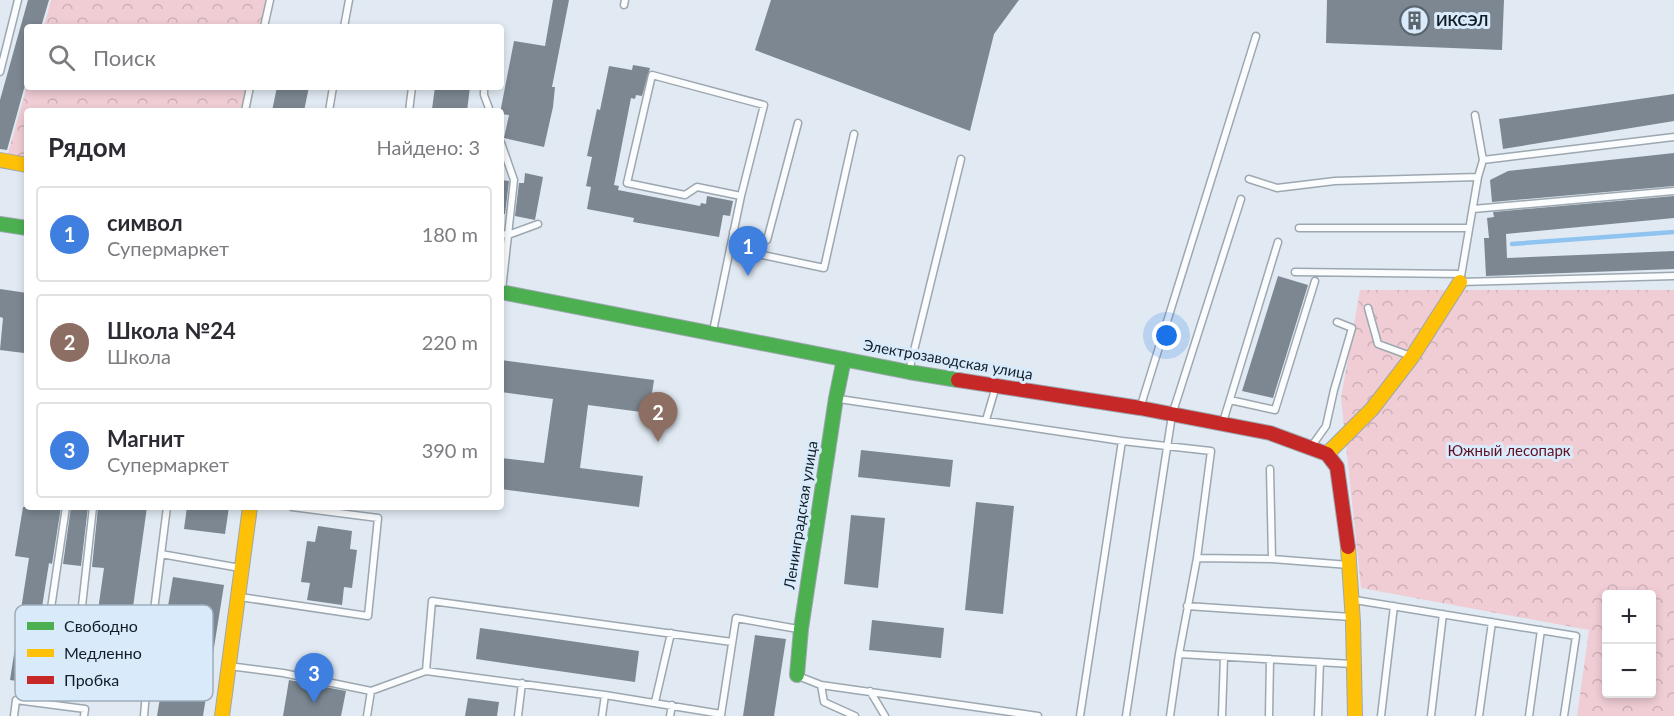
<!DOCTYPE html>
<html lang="ru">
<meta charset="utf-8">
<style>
body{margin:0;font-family:Lato,sans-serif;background:#f7f7f7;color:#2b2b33}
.controls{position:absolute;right:18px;bottom:18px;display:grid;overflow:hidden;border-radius:6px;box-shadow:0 3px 9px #0003}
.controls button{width:54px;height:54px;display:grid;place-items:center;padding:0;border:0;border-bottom:2px solid #e1e1e2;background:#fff;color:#2b2b33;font:30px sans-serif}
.you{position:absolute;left:1167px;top:336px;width:21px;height:21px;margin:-15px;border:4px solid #fff;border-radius:50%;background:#1a73e8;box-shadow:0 0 0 9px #1a73e833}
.badge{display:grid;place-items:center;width:39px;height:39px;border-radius:50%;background:#5a656e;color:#fff;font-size:20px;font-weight:700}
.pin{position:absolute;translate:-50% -50px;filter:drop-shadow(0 2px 3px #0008)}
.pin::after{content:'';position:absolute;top:32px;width:21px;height:18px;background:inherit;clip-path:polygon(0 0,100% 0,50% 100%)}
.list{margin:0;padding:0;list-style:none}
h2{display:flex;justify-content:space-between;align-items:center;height:78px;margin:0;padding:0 24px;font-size:26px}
h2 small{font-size:20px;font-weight:400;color:#7c7c81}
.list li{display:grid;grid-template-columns:39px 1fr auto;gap:18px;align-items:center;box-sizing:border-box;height:96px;margin:0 12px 12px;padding:0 12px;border:2px solid #e1e1e2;border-radius:6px}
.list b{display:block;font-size:22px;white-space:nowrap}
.list p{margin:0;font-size:20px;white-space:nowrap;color:#7c7c81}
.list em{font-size:20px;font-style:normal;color:#7c7c81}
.icon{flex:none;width:33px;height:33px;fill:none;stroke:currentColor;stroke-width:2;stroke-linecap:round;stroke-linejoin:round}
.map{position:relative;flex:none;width:1674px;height:716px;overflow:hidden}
.search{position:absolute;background:#fff;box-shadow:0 3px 9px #0003;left:24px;top:24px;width:480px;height:66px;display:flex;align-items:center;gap:15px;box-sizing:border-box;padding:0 21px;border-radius:6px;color:#7c7c81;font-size:22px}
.panel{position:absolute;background:#fff;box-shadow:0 3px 9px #0003;left:24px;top:108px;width:480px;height:402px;border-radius:6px}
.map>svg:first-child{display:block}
</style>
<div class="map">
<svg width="1674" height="716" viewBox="0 0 1674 716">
<defs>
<pattern id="forest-crowns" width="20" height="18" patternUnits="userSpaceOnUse" patternTransform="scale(1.5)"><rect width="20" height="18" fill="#f0cdd5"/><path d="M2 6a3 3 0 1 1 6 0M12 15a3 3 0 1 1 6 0" fill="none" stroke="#cdb0b7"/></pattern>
</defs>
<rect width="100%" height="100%" fill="#e1eaf3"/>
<!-- forest -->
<path fill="url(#forest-crowns)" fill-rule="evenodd" d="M51 0H266L260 27H44Z
M27 86V87H247L241 111H27V160L7 157Z
M1360 290H1674V716H1577L1589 630 1361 588 1341 398ZM1606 594H1652V694H1606Z"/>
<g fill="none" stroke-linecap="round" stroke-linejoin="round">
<!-- stream -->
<path stroke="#8ec4ef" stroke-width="4.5" d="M1512 244 1674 232"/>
</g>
<!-- building -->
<path fill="#7c8791" d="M28 0H49L41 27H27V78L7 150 0 149V100Z
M553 0H569L552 87H555L553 107 544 147 504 138 509 115 501 114V108L514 41 545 46Z
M771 0H1019L994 34 970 131 755 50Z
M1327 0H1504L1502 50 1326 43Z
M633 65 650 68 642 96 636 95 635 99 631 98 614 185 619 186 618 190 700 206 701 203 706 204 707 196 733 201 730 216 723 215 719 237 633 222 634 218 587 209 591 187 586 186 592 157 587 156 597 109 600 110 609 66 632 70Z
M277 87H309L304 111H272Z
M435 87H470L467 111H437V109H432Z
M1674 94V121L1503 149 1499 119Z
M1674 153V186L1492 202 1490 180 1508 171Z
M525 173 543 177 535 220 515 216 519 183H524Z
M501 180 509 181 505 214H501Z
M1674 196V218L1506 234 1507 258 1674 251V269L1486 276 1484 238H1489L1487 218 1494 217 1493 212Z
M1278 276 1308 285 1273 398 1242 391Z
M0 289 27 293V327L24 353 0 350 3 318 0 317Z
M501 360 654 380 649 413 588 405 580 468 643 476 639 507 501 489V458L544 463 553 399 501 392Z
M861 450 953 460 950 487 858 477Z
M976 502 1014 506 1003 614 965 610Z
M23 507H61L52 564 49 563 30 683 10 680 29 558 15 556Z
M71 507H88L81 566 63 564Z
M98 507H147L132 614 98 610 104 568 92 567Z
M187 507H229L225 534 184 529Z
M851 515 885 518 878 588 844 584Z
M318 526 352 531 350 549 357 550 352 588 344 587 342 605 307 600 310 583 301 582 307 541 315 542Z
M173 577 224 585 203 716H157L161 692 171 694 183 615 167 612Z
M872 620 944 628 941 658 869 650Z
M480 628 639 651 635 682 476 659Z
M755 635 786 639 774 716H743Z
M289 680 346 691 341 716H283Z
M468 698 499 702 497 716H465Z"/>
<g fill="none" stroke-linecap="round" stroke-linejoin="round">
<defs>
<path id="lane" d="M624 5 625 0
M264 27 270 0
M344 27 349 0
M0 72 18 0
M484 87V95L490 111
M245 111 250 87
M329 111 333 87
M409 111 412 87
M1475 115 1483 160 1478 177 1460 282 1674 276
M501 143 514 180 508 235 538 224
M1483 160 1674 137
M1249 179 1277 188 1335 181 1478 177
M1473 209 1674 191
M1299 228H1469
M733 232 767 240 798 123
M501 234 508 235 502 290
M730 248 824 268 854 134
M1295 272 1461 274
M1368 308 1378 344 1408 355
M713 331 741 196 764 105 652 75 627 183 685 195 697 187 741 196
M909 371 961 159
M839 399 1122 441 1211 451 1197 558 1179 654 1170 716
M1230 400 1275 410 1315 281
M1141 405 1256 36
M986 420 996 386
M1223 422 1278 242
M1311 447 1326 426 1334 390 1352 328 1337 322
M1270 469 1272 559
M93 507 80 624 151 634
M161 554 240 568
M1197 558 1272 559 1349 565
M240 597 368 616 378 518 292 507
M1355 600 1576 636 1564 716
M1187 606 1351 617
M1179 654 1352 664
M229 666 283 673 371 691 367 716
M426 671 432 601 732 642
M798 676 821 685 1038 716
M821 685 824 702 855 716
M371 691 426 671 605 695 721 714
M870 691 885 716
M655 702 671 633
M37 703 66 507
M721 715 736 618 798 629
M14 716 16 700 85 709 84 716
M144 716 151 634 167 507
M518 716 522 683
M602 716 605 695
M670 716 672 705
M1080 716 1122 441
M1126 716 1172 415 1241 199
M1222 716 1224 657
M1269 716 1270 659
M1318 716 1320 662
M1381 716 1394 606
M1431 716 1443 614
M1479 716 1492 622
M1529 716 1541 630"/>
<path id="fast" d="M0 224 27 228
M501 292 909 372 958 380
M797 675 801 629 836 398 844 359"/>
<path id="slow" d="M0 160 27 165
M1327 454 1372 409 1412 357 1460 282
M1348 547 1353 622 1355 716
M222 716 250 507"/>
<path id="jam" d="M958 380 1140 408 1270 433 1327 454 1337 467 1348 547"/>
</defs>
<!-- lane casing -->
<use href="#lane" stroke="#9da7af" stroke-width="9"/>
<!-- fast casing -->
<use href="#fast" stroke="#9da7af" stroke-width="16"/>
<!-- slow casing -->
<use href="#slow" stroke="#9da7af" stroke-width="16"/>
<!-- jam casing -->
<use href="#jam" stroke="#9da7af" stroke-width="16"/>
<!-- lane -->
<use href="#lane" stroke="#fafcfd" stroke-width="6"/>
<!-- fast -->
<use href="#fast" stroke="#4caf50" stroke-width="14"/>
<!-- slow -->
<use href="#slow" stroke="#ffc107" stroke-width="14"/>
<!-- jam -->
<use href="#jam" stroke="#c62828" stroke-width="14"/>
</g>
<!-- icons -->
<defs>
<symbol id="building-ring" viewBox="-11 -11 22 22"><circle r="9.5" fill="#d9ebfb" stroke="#5a656e" stroke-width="1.5"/><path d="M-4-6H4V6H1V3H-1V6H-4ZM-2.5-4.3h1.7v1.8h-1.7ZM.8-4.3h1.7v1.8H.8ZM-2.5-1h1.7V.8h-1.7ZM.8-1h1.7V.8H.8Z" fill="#5a656e"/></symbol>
</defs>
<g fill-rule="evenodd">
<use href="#building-ring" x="1398" y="4" width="33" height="33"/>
</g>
<g text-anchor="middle" stroke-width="6" stroke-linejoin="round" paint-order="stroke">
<!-- poi labels -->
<g font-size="15" font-weight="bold" fill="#121d27" stroke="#d9ebfb" text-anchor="start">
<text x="1436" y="26">ИКСЭЛ</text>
</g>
<!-- street labels -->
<g font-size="15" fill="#121d27" stroke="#d9ebfb">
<text transform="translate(948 360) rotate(10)" y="5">Электрозаводская улица</text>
<text transform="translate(801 515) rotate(-81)" y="5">Ленинградская улица</text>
</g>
<!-- park labels -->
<g font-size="15" fill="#601024" stroke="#d9ebfb">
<text x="1509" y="456">Южный лесопарк</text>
</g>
</g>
<!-- legend -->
<rect x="15" y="605" width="198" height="96" rx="9" fill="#d9ebfb" stroke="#9dadbb" stroke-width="1.5"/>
<rect x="27" y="622" width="27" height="8" fill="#4caf50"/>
<rect x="27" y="649" width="27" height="8" fill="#ffc107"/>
<rect x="27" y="676" width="27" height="8" fill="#c62828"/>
<g font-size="16" fill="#121d27">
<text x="64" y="632">Свободно</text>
<text x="64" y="659">Медленно</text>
<text x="64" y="686">Пробка</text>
</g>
</svg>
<div class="controls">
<button>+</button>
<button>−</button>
</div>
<div class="you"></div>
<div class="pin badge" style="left:748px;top:276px;background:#3f7fe0">1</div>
<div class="pin badge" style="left:658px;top:442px;background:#8d6e63">2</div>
<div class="pin badge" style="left:314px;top:703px;background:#3f7fe0">3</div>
<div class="search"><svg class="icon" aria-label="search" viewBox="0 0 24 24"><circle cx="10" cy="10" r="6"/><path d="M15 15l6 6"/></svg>Поиск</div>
<section class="panel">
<h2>Рядом<small>Найдено: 3</small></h2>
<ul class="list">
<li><span class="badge" style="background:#3f7fe0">1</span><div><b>символ</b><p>Супермаркет</p></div><em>180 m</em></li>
<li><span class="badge" style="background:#8d6e63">2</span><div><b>Школа №24</b><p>Школа</p></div><em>220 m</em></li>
<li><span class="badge" style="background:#3f7fe0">3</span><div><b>Магнит</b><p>Супермаркет</p></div><em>390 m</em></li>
</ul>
</section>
</div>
